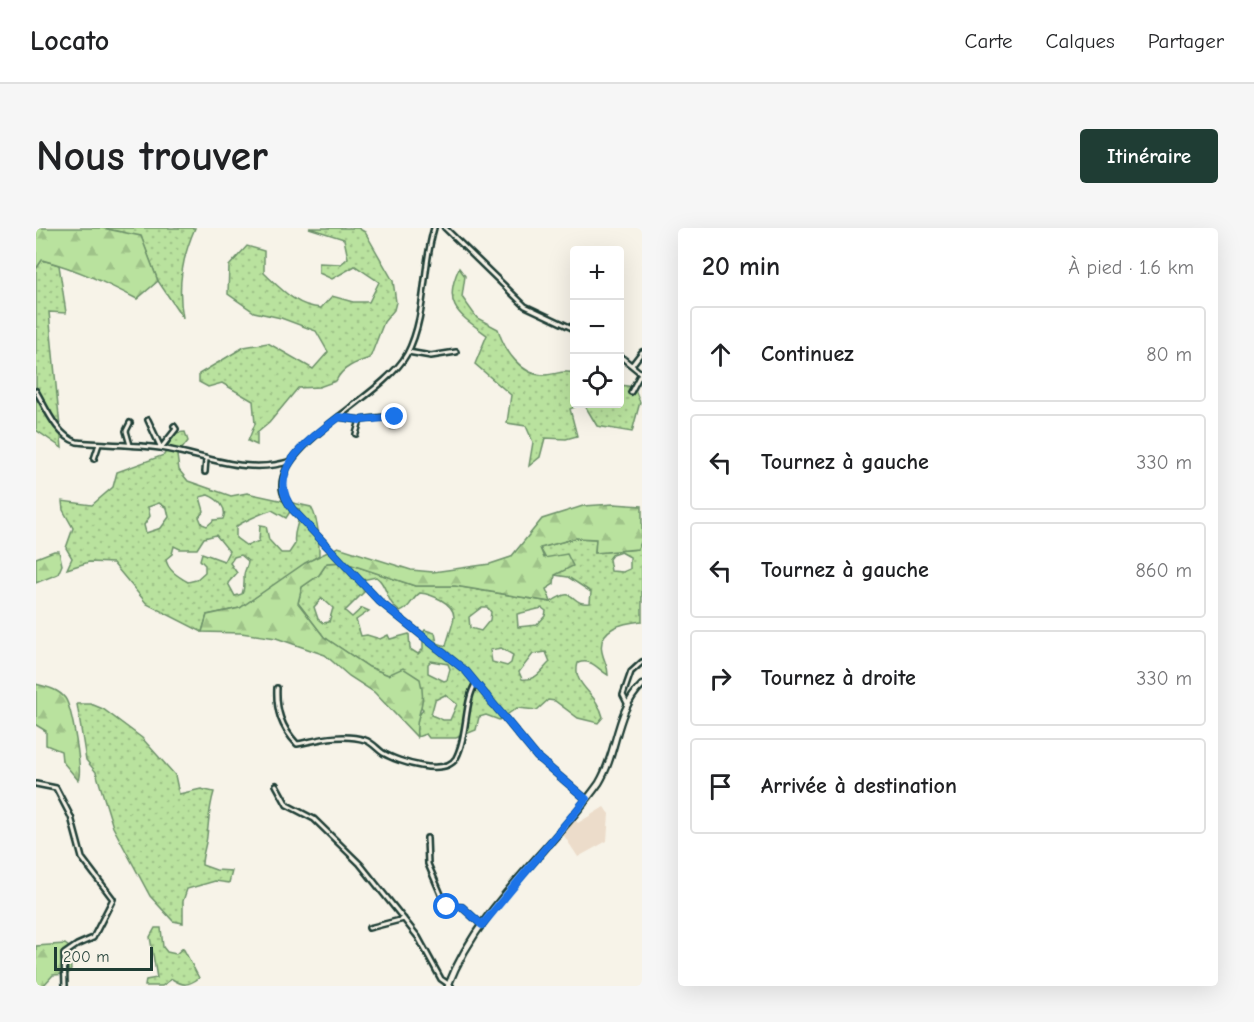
<!DOCTYPE html>
<html lang="fr">
<meta charset="utf-8">
<style>
body{margin:0;font-family:"Comic Neue",sans-serif;background:#f6f6f6;color:#202124}
.controls{position:absolute;right:18px;top:18px;display:grid;overflow:hidden;border-radius:6px;box-shadow:0 6px 24px #0002}
.controls button{width:54px;height:54px;display:grid;place-items:center;padding:0;border:0;border-bottom:2px solid #e0e0e0;background:#fff;color:#202124;font:30px sans-serif}
.scale{position:absolute;left:18px;bottom:15px;width:99px;box-sizing:border-box;padding-left:6px;border:3px solid #1f3d34;border-top:0;font-size:16px;line-height:21px;white-space:nowrap;color:#1f3d34;-webkit-text-stroke:4px #f7f3e8;paint-order:stroke}
.stop{position:absolute;width:18px;height:18px;margin:-14px;border:4px solid #1a73e8;border-radius:50%;background:#fff}
.stop.end{background:#1a73e8;border-color:#fff;box-shadow:0 2px 6px #0008}
.list{margin:0;padding:0;list-style:none}
h2{display:flex;justify-content:space-between;align-items:center;height:78px;margin:0;padding:0 24px;font-size:26px}
h2 small{font-size:20px;font-weight:400;color:#757577}
.list li{display:grid;grid-template-columns:39px 1fr auto;gap:18px;align-items:center;box-sizing:border-box;height:96px;margin:0 12px 12px;padding:0 12px;border:2px solid #e0e0e0;border-radius:6px}
.list b{display:block;font-size:22px;white-space:nowrap}
.list em{font-size:20px;font-style:normal;color:#757577}
.icon{flex:none;width:33px;height:33px;fill:none;stroke:currentColor;stroke-width:2;stroke-linecap:round;stroke-linejoin:round}
.map{position:relative;flex:none;width:606px;height:758px;overflow:hidden;border-radius:6px}
header{display:flex;align-items:center;gap:36px;box-sizing:border-box;height:84px;padding:0 30px;background:#fff;border-bottom:2px solid #e0e0e0}
header strong{font-size:28px}
nav{display:flex;gap:33px;margin-inline-start:auto;font-size:21px}
.intro{display:flex;align-items:center;justify-content:space-between;box-sizing:border-box;height:144px;padding:0 36px}
h1{margin:0;font-size:42px}
.button{padding:15px 27px;border-radius:6px;background:#1f3d34;color:#fff;font-size:21px;font-weight:700}
main{display:flex;gap:36px;padding:0 36px}
aside{flex:1;background:#fff;border-radius:6px;box-shadow:0 6px 24px #0002}
.map>svg:first-child{display:block}
</style>
<header>
<strong>Locato</strong>
<nav><a>Carte</a><a>Calques</a><a>Partager</a></nav>
</header>
<div class="intro"><h1>Nous trouver</h1><a class="button">Itinéraire</a></div>
<main>
<div class="map">
<svg width="606" height="758" viewBox="0 0 606 758">
<defs>
<pattern id="grass-dots" width="8" height="8" patternUnits="userSpaceOnUse" patternTransform="scale(1.5)"><rect width="8" height="8" fill="#b9e29e"/><path d="M2 2h.1M6 6h.1" fill="none" stroke="#9fc389" stroke-width="1.8" stroke-linecap="round"/></pattern>
<pattern id="forest-firs" width="22" height="20" patternUnits="userSpaceOnUse" patternTransform="scale(1.5)"><rect width="22" height="20" fill="#b9e29e"/><path d="M5 1l3.5 6h-7zM16 11l3.5 6h-7z" fill="#9fc389"/></pattern>
</defs>
<rect width="100%" height="100%" fill="#f7f3e8"/>
<filter id="ink" filterUnits="userSpaceOnUse"><feTurbulence type="fractalNoise" baseFrequency=".0167" numOctaves="2"/><feDisplacementMap in="SourceGraphic" scale="12" xChannelSelector="R" yChannelSelector="G"/><feConvolveMatrix kernelMatrix="1 2 1 2 8 2 1 2 1" color-interpolation-filters="sRGB"/></filter>
<g filter="url(#ink)">
<!-- built -->
<path fill="#ecdcca" d="M568 579 573 586 571 613 542 629 525 603 537 590 542 595Z"/>
<!-- grass -->
<path fill="url(#grass-dots)" stroke="#6c9069" stroke-width="1.5" fill-rule="evenodd" d="M66 0H159C146 30 141 58 147 90L122 53 105 9Z
M273 0H322L329 4 357 53 360 74 358 82 348 94 334 130C321 134 306 139 300 153L283 159 262 160 233 195 221 205V217L212 213 219 196 217 173 186 155 172 159 163 154V146L208 119 232 115 277 141 292 124 280 103 245 90 218 84 192 66 193 38 211 18 228 23V45C245 61 261 79 285 80L296 68 317 74H333L343 54 319 38 296 51 283 45V35L305 36 312 30 308 11Z
M6 32 23 37 30 85 13 84 26 220 0 202V41Z
M423 40 429 48 426 69 441 90 462 101C468 122 486 149 510 147 521 146 527 142 538 145V176H545L534 181 541 208 530 211 509 210 504 229 493 238 497 214 490 198 471 195 475 167 439 136 451 107C422 86 406 77 423 40Z
M584 157 598 159 604 174 596 204 561 198 548 176H584Z
M149 204 152 213 141 227 143 242 152 253 195 268 211 265 275 279C283 293 283 311 283 327L204 380 171 387 166 404 111 376 77 335 53 334 31 341 36 330 30 320 37 300 27 282 26 273 56 277 77 259 81 244 128 227 138 205ZM172 267C182 271 192 280 187 291L178 292 171 298 166 296 163 289 168 283 164 269ZM123 275 131 280 133 289 125 300 110 305 108 297 114 288 112 279ZM257 279 263 281C265 294 256 303 259 316L253 325H245L233 312 230 298 224 297 223 313 211 318 200 310V299C203 295 229 284 236 282L250 290ZM180 307 193 323 188 333 166 325 164 332 169 337V344L160 352 152 354C143 349 131 342 130 331L136 326 138 318 144 321H161L168 310ZM205 327 212 333C212 338 208 343 208 347 208 355 209 359 206 366L199 368 192 355 201 345 194 335 198 329Z
M540 310 560 311 559 325 602 321 606 312V393C587 395 561 400 566 424 568 434 572 437 572 447 561 441 556 430 542 435 535 457 561 464 567 489L562 495 542 490 519 473 512 472 501 482 481 480 463 492 450 487 443 489 440 502 420 510H393L390 506 381 509 379 494 387 481 352 447 333 439 288 409 262 375 266 359 283 347 291 335 308 334 379 358H419L514 374 509 361 515 374C542 356 532 378 554 375L555 364 532 349 519 347 504 320ZM585 324 594 329V341L587 344 575 343 573 331 576 327ZM340 349C352 357 349 373 364 384 374 381 376 370 384 365 394 366 418 374 418 389 417 397 412 409 410 418L401 415 399 405 389 402 387 405V421L382 426 374 421 373 406 354 411 352 407 344 411 331 407 325 408 320 392 333 383 326 380 316 389 309 383 329 363 326 352ZM286 370 297 380 293 394 287 395 282 391 278 379ZM446 379H451L455 384 454 392 445 403 434 400 433 389ZM506 380 510 383 509 388 501 397 482 399 481 386ZM465 420 477 427 475 435 471 438 456 434 454 422ZM510 424 514 434C505 442 501 453 486 451L483 444 497 426ZM395 433 412 436 414 441 411 452 408 453 392 445V436ZM409 467 421 476 414 492H407L395 487 399 472Z
M41 476H55L67 481 106 510 139 547 143 566 165 561 178 564C173 580 173 592 171 608 170 619 166 626 166 637L180 642 196 643 193 655 179 653 151 661 147 673V695L137 693 114 668 77 599 60 544 50 532Z
M119 700H125L127 719 131 724 140 726 147 720 163 750C152 758 147 758 136 751L126 758H109L110 752 121 750 114 709Z"/>
<!-- forest -->
<path fill="url(#forest-firs)" stroke="#6c9069" stroke-width="1.5" d="M0 0H66L105 8 122 53 101 71C70 55 41 41 6 32L0 41Z
M578 276 606 278V312L602 321 559 325 560 311 540 310 504 320 508 330 531 326 537 338 519 347 518 356 510 361 515 374 419 358H379L307 334 291 335 283 347 266 359 262 375 288 409 333 439 352 447 367 440 384 451C392 481 378 483 381 509L338 464 313 448 289 427 240 410 205 405 166 404 171 387 204 380 269 335 302 319 375 342 397 344 454 336 475 329 506 291 547 278Z
M18 323H23L26 337 22 346 0 355V330Z
M0 456C11 459 22 461 29 470 36 480 47 543 42 552L26 533 25 523 10 517V503L0 497Z
M29 716 33 719 35 742 32 746 17 747 7 758H0V718Z"/>
<g fill="none" stroke-linecap="round" stroke-linejoin="round">
<defs>
<path id="minor" d="M398 0C386 40 391 88 371 126 349 167 245 214 246 258 246 267 252 275 257 282L344 374 430 443 501 529 550 571
M409 0 489 78 538 101
M372 124 395 128 420 124
M584 128 606 146
M596 137 606 124
M0 163C10 180 21 208 41 214 69 217 97 216 124 220 169 227 210 248 255 233
M595 164 605 145
M303 189 324 192 357 188V198
M112 192 125 220 140 201 138 198
M320 206 324 192
M94 217 90 203 94 195
M58 231 63 216
M169 244 170 231
M241 460C240 482 245 499 261 516 282 512 306 505 329 512 336 514 341 521 347 525 362 534 409 549 420 530 432 508 428 473 440 455
M591 475 587 467 595 444 606 434
M0 556 20 560 35 589 46 630 77 671 57 710 41 717 28 726 29 758
M240 557 251 577 278 591 324 636 382 709 405 751 415 758
M391 610 392 636 410 678 426 679 446 697
M333 700 368 691"/>
<path id="secondary" d="M412 758C442 679 515 623 563 555 582 524 579 483 606 457"/>
</defs>
<!-- minor casing -->
<use href="#minor" stroke="#1f3d34" stroke-width="8"/>
<!-- secondary casing -->
<use href="#secondary" stroke="#1f3d34" stroke-width="9"/>
<!-- minor -->
<use href="#minor" stroke="#f7f3e8" stroke-width="3"/>
<!-- secondary -->
<use href="#secondary" stroke="#f7f3e8" stroke-width="4.5"/>
</g>
</g>
<g fill="none" stroke-linecap="round" stroke-linejoin="round" filter="url(#ink)">
<!-- route -->
<path stroke="#1a73e8" stroke-width="8" d="M359 189 324 192 303 189C274 211 227 243 257 282L344 374 430 443 501 529 550 571 446 697 426 679H411"/>
</g>
</svg>
<div class="controls">
<button>+</button>
<button>−</button>
<button><svg class="icon" aria-label="locate" viewBox="0 0 24 24"><circle cx="12" cy="12" r="6"/><path d="M12 2v4M12 18v4M2 12h4M18 12h4"/></svg></button>
</div>
<div class="scale">200 m</div>
<div class="stop" style="left:411px;top:679px"></div>
<div class="stop end" style="left:359px;top:189px"></div>
</div>
<aside>
<h2>20 min<small>À pied · 1.6 km</small></h2>
<ul class="list">
<li><svg class="icon" aria-label="ahead" viewBox="0 0 24 24"><path d="M12 20V5M6 11l6-6 6 6"/></svg><div><b>Continuez</b></div><em>80 m</em></li>
<li><svg class="icon" aria-label="left" viewBox="0 0 24 24"><path d="M17 20v-9H6M10 6l-5 5 5 5"/></svg><div><b>Tournez à gauche</b></div><em>330 m</em></li>
<li><svg class="icon" aria-label="left" viewBox="0 0 24 24"><path d="M17 20v-9H6M10 6l-5 5 5 5"/></svg><div><b>Tournez à gauche</b></div><em>860 m</em></li>
<li><svg class="icon" aria-label="right" viewBox="0 0 24 24"><path d="M7 20v-9h11M14 6l5 5-5 5"/></svg><div><b>Tournez à droite</b></div><em>330 m</em></li>
<li><svg class="icon" aria-label="arrive" viewBox="0 0 24 24"><path d="M6 21V4h12l-3 4 3 4H6"/></svg><div><b>Arrivée à destination</b></div></li>
</ul>
</aside>
</main>
